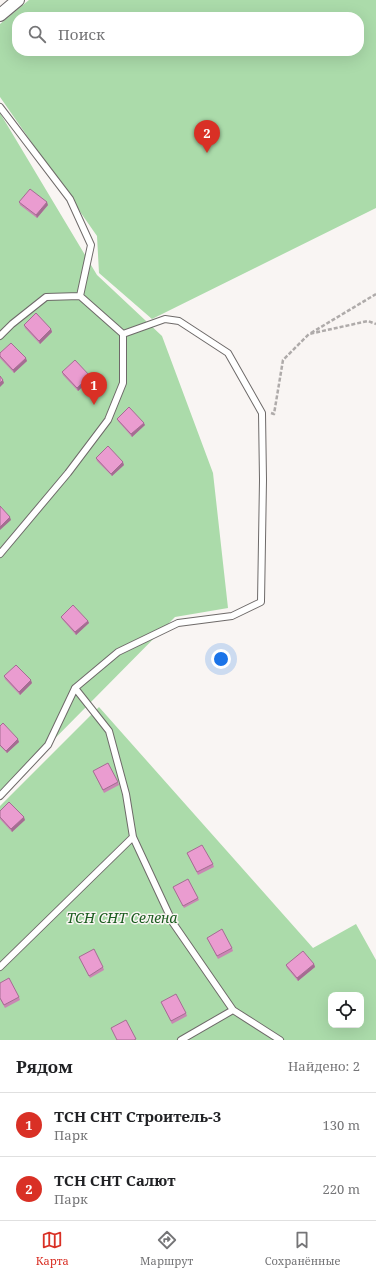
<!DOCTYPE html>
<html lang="ru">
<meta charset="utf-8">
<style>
body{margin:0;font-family:"Noto Serif",serif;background:#f2f2f2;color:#202124}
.controls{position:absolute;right:12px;bottom:12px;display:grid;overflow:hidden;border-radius:8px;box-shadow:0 4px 16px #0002}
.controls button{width:36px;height:36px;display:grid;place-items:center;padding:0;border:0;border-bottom:1px solid #e0e0e0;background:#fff;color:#202124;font:20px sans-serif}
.you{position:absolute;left:221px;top:659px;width:14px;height:14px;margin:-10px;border:3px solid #fff;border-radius:50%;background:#1a73e8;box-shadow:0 0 0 6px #1a73e833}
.badge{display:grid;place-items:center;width:26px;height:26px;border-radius:50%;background:#d93025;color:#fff;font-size:13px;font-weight:700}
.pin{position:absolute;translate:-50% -33px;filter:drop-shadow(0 1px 2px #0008)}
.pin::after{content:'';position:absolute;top:21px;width:14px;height:12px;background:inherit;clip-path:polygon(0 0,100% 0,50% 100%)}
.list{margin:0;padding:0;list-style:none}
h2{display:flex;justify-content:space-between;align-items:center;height:52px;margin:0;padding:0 16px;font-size:17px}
h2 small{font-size:13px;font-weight:400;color:#757577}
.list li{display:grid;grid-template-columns:26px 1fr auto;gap:12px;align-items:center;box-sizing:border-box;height:64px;padding:0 16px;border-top:1px solid #e0e0e0}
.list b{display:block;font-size:15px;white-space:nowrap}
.list p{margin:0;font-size:13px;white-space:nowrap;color:#757577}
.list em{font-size:13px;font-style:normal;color:#757577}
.icon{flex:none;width:22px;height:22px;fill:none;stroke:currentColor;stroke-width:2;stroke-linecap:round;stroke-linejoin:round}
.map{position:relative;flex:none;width:376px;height:1040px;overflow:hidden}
.search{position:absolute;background:#fff;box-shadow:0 4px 16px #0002;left:12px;right:12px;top:12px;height:44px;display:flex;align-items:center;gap:10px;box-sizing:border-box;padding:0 14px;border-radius:16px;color:#757577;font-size:15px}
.sheet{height:180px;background:#fff}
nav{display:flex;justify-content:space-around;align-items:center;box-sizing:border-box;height:56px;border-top:1px solid #e0e0e0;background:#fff;font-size:11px;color:#757577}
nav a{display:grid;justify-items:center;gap:2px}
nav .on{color:#d93025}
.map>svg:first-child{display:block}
</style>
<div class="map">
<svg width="376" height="1040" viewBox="0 0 376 1040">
<rect width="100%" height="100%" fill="#f9f5f3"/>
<!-- green -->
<path fill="#abdbaa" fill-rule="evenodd" d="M29 0H376V208L152 319 99 273 97 236 0 97V24ZM17 17H359V51H17Z
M0 113 97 275 162 336 213 473 228 608 175 617 0 794Z
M99 707 313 948 356 924 376 960V1040H0V806ZM331 995H361V1025H331Z"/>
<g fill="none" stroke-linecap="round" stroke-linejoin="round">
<defs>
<path id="lane" d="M0 107 70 199 91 245 80 296
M0 336 12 324 46 297 80 296 123 334V383L108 420 68 473 0 554
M0 796 48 745 75 688 118 652 178 623 232 616 261 602 263 480 262 413 228 353 179 321 165 319 123 334
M133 837 173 923 233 1010 280 1040
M0 967 133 837 126 794 109 731 75 688
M181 1040 233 1010"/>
<path id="street" d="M0 15 18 0"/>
</defs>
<!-- lane casing -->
<use href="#lane" stroke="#6e6a69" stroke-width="8"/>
<!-- street casing -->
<use href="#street" stroke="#6e6a69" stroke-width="14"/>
<!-- path -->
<path stroke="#afabaa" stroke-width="2.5" stroke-dasharray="4 2" stroke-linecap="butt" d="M311 333 376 294
M271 413 274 414 283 360 309 334 368 321 376 324"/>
<!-- lane -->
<use href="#lane" stroke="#fff" stroke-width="6"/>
<!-- street -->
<use href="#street" stroke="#fff" stroke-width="12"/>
</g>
<!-- wall -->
<path fill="#c986b3" d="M19 202 48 205 37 218 20 205Z
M24 325 51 329 52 332 40 344 25 328Z
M0 353 27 361 14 373 0 358Z
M62 372 91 379 78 391 63 375Z
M117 419 145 425 132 437 118 421Z
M96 458 124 465 112 476 97 461Z
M61 617 88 621 89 623 76 635 62 619Z
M4 676 32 683 20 695 5 679Z
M0 726 19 742 7 753 0 746Z
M93 771 118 782 119 785 104 793Z
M0 811 25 820 12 832 0 819Z
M187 853 213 864 214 867 198 875Z
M173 887 198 898 199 900 184 908Z
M207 938 232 948 233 951 218 959Z
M79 957 103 967 104 970 90 978Z
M314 964 315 967 298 981 287 968 286 965Z
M0 983 19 997 20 1000 5 1008 0 999Z
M161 1002 186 1013 187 1016 172 1024Z"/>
<!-- shaded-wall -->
<path fill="#a46d92" d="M47 202 48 205 37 218 36 215Z
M51 329 52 332 40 344 39 341Z
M26 358 27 361 14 373 13 370Z
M90 376 91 379 78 391 77 388Z
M3 380 4 383 0 387V383Z
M144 423 145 425 132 437 131 434Z
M123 462 124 465 112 476 111 474Z
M10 517 11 520 0 530V527Z
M88 621 89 623 76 635 75 632Z
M31 680 32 683 20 695 19 692Z
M18 739 19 742 7 753 6 751Z
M24 817 25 820 12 832 11 829Z
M314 964 315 967 298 981 297 978Z"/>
<!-- building -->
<path fill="#ea9cd0" stroke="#a46d92" d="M30 189 47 202 36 215 19 202Z
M36 313 51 329 39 341 24 325Z
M11 343 26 358 13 370 0 356V353Z
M75 360 90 376 77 388 62 372Z
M0 376 3 380 0 383Z
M129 407 144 423 131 434 117 419Z
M108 446 123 462 111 474 96 458Z
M0 506 10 517 0 527Z
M73 605 88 621 75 632 61 617Z
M16 665 31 680 19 692 4 676Z
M3 723 18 739 6 751 0 745V726Z
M108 763 118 782 103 790 93 771Z
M9 802 24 817 11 829 0 817V811Z
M202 845 213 864 197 872 187 853Z
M188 879 198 898 183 906 173 887Z
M222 929 232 948 217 956 207 938Z
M94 949 103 967 89 976 79 957Z
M303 951 314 964 297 978 286 965Z
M9 978 19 997 4 1005 0 998V983Z
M176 994 186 1013 171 1021 161 1002Z
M126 1020 136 1039 134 1040H117L111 1028Z"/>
<g text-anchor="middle" stroke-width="3" stroke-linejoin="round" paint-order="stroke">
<!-- park labels -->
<g font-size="14" font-style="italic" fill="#1b5c1f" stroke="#f9f5f3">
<text x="122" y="923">ТСН СНТ Селена</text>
</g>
</g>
</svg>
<div class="controls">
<button><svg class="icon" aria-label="locate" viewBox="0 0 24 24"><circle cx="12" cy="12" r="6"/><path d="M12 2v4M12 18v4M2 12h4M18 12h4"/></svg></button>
</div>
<div class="you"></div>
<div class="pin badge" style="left:94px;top:405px">1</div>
<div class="pin badge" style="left:207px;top:153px">2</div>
<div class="search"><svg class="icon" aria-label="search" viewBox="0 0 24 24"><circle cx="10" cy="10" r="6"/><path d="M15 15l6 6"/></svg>Поиск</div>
</div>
<section class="sheet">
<h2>Рядом<small>Найдено: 2</small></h2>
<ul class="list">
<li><span class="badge">1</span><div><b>ТСН СНТ Строитель-3</b><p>Парк</p></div><em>130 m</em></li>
<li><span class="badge">2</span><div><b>ТСН СНТ Салют</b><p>Парк</p></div><em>220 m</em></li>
</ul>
</section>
<nav>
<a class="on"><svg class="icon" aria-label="map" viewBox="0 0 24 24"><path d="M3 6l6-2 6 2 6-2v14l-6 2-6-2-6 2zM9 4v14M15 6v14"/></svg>Карта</a>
<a><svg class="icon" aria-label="directions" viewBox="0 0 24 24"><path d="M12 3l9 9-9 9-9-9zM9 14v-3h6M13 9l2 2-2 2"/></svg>Маршрут</a>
<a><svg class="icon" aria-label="saved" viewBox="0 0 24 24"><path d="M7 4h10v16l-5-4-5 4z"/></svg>Сохранённые</a>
</nav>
